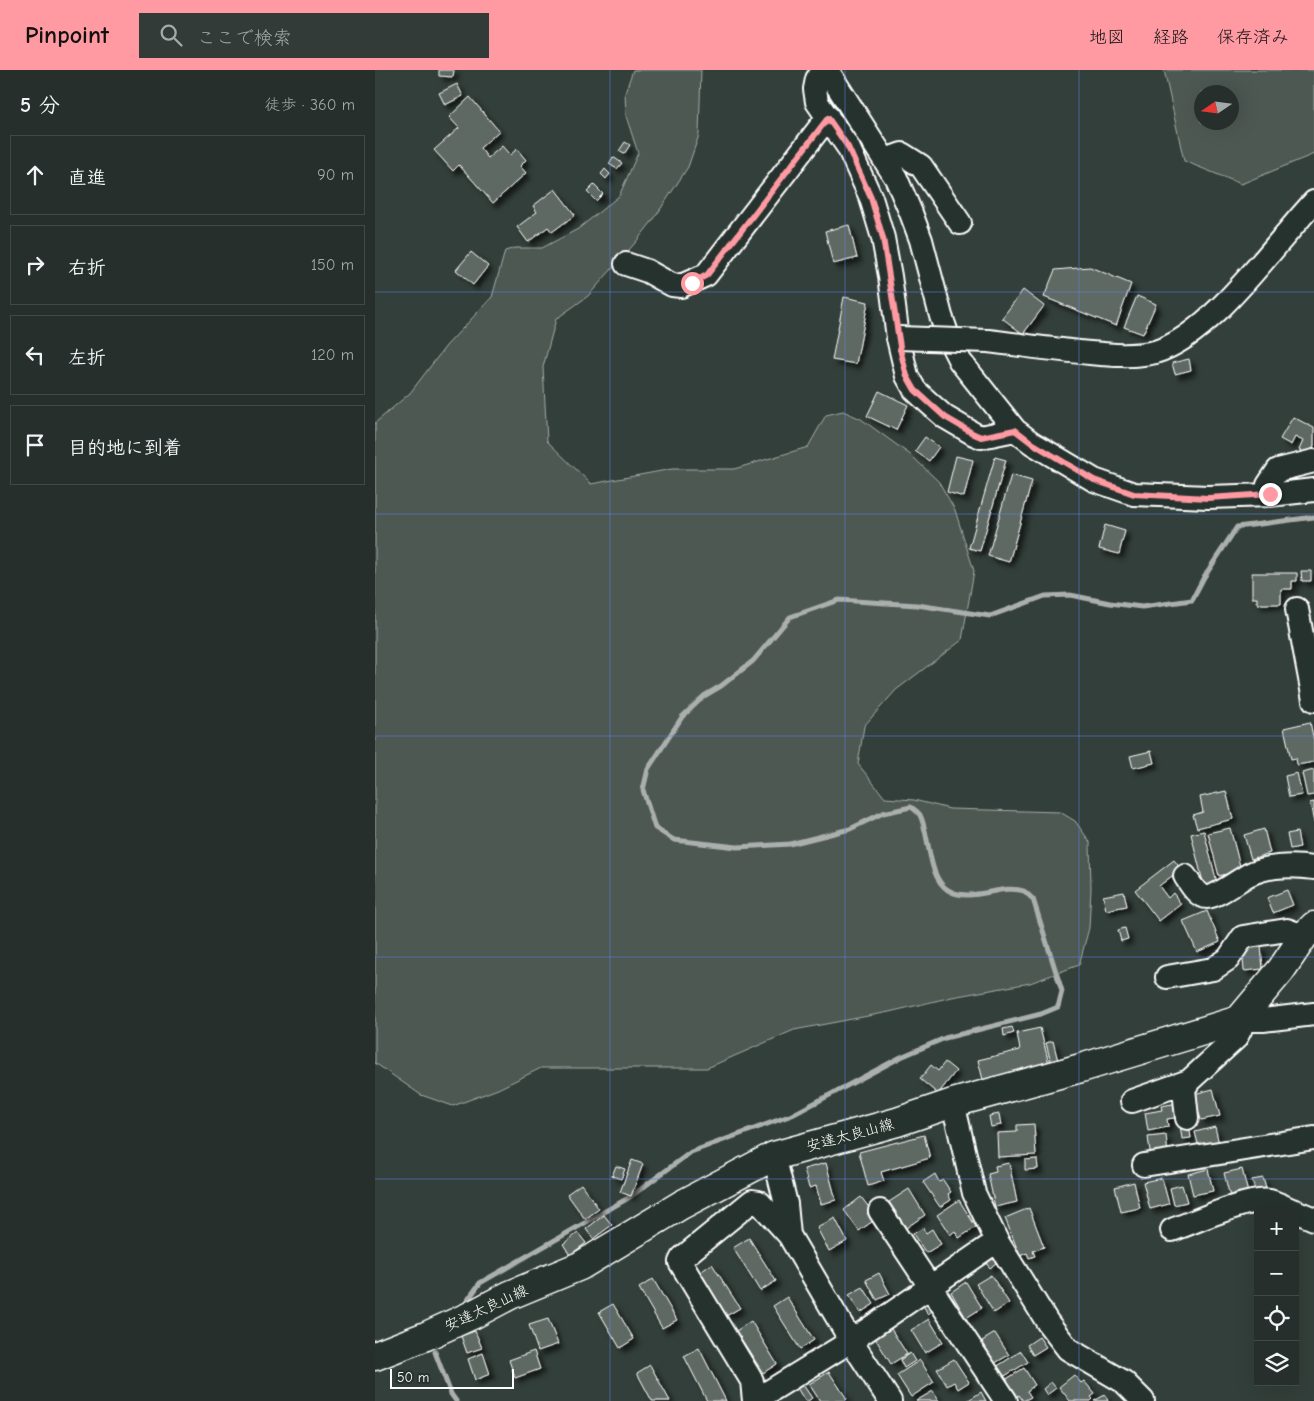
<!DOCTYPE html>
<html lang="ja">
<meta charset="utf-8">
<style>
body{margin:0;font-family:"Comic Neue","Klee One",sans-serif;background:#323b38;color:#f1f3f6}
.controls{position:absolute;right:15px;bottom:15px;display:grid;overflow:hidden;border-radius:0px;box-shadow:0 5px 20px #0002}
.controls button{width:45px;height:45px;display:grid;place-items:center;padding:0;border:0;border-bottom:1px solid #424a48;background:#262f2c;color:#f1f3f6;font:25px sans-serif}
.compass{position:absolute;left:819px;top:15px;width:45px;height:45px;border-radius:50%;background:#262f2c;box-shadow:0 5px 20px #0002;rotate:257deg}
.scale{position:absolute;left:15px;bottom:12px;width:124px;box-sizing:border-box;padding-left:5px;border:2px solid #fff;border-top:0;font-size:14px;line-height:18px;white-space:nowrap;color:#fff;-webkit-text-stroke:4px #26332d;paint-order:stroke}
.stop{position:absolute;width:15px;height:15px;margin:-11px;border:4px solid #ff9aa2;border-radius:50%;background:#fff}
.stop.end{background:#ff9aa2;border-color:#fff;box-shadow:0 1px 5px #0008}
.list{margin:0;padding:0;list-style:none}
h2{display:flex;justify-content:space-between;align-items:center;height:65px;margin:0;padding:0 20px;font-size:21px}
h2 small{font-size:16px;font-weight:400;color:#a4a9a9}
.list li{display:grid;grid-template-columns:32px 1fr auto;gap:15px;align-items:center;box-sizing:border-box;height:80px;margin:0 10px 10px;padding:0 10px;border:1px solid #424a48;border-radius:0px}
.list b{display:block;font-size:19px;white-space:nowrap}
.list em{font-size:16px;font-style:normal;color:#a4a9a9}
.icon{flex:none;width:28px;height:28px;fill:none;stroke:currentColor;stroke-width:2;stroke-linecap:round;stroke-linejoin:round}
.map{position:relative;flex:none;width:939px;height:1331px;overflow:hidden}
header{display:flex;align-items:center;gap:30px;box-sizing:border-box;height:70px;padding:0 25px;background:#ff9aa2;color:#111}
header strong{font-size:24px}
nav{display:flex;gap:28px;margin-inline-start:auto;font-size:18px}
.search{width:350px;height:45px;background:#323b38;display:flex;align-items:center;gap:12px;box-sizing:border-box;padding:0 18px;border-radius:0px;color:#a4a9a9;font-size:19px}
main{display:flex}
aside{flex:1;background:#262f2c}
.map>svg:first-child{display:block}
</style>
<header>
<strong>Pinpoint</strong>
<div class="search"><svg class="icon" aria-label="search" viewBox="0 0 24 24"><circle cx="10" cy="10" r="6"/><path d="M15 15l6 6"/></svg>ここで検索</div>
<nav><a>地図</a><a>経路</a><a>保存済み</a></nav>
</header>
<main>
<aside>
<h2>5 分<small>徒歩 · 360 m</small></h2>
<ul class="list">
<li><svg class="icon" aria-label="ahead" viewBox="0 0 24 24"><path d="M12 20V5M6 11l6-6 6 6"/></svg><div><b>直進</b></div><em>90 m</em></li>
<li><svg class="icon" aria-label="right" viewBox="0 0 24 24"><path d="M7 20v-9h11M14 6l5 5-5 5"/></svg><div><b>右折</b></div><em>150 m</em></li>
<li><svg class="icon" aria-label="left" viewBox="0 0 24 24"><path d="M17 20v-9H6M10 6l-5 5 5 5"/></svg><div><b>左折</b></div><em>120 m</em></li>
<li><svg class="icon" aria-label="arrive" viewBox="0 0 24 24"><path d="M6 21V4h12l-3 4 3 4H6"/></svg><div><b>目的地に到着</b></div></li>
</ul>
</aside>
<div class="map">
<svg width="939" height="1331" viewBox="0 0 939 1331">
<defs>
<filter id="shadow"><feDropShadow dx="4.5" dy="4.5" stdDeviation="2.5" flood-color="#0009"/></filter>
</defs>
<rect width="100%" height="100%" fill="#333f3a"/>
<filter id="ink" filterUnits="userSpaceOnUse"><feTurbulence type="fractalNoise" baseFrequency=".02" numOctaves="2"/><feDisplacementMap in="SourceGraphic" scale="10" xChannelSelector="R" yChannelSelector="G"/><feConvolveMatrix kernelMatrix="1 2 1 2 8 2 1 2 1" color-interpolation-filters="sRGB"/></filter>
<g filter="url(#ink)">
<!-- green -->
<path fill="#4d5853" stroke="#a6aca9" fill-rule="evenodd" d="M258 0H326L324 65 313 97 279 149 260 173 213 226 181 249 168 297 172 371 216 414 297 399H359L433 377 451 345 468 341 486 349 537 386 564 412 580 440 599 501 587 570 521 620 489 656 483 694 510 728 539 730 575 739 685 742 700 751 715 772 716 819 714 858 704 895 655 913 577 927 514 942 419 960 332 998H166L123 1019 78 1036 46 1025 0 993V353L35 323 71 276 117 227 130 181 140 178H167L203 159 244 126 263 83 251 46 250 23Z
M789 0H939V84L866 114 809 91ZM826 22H856V52H826Z"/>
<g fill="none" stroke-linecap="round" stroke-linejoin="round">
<!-- stream -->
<path stroke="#abb0ae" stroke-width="5" d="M90 1234 105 1213 255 1127 316 1082 417 1045 526 987 570 968 666 944 683 937 687 921 658 829C655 827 652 823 649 821 626 813 596 834 573 820 552 807 555 764 545 745 543 742 539 739 536 737L508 743 475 759 415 774 362 777 299 770 280 758 268 720 273 699 307 647 329 626 346 616 378 591 415 547 464 530 542 535 615 546 670 526 695 525 735 533 767 537 817 530 829 507 862 457 939 447
M60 1282 76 1324 81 1331"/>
</g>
<!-- building -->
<path fill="#5f6964" stroke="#fff" filter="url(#shadow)" d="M64 0H79L78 7 64 6Z
M82 14 88 26 70 35 64 23Z
M95 27 124 61 105 78 113 88 127 76 135 85 142 79 151 90 145 96 151 103 118 133 84 95 78 101 59 80 84 58 74 47Z
M250 72 255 75 249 84 244 81Z
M238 87 247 93 242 99 234 94Z
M230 99 235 104 231 109 226 104Z
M219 115 228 124 221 131 212 122Z
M180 119 200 145 177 162 173 157 153 172 142 157 162 142 158 136Z
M474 155 482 188 458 194 450 161Z
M96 182 113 196 98 215 81 200Z
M715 197 756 214 741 256 669 227 680 200Z
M648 220 669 236 648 264 627 248Z
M762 226 781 234 768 264 749 257Z
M469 227 493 232 481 294 457 290Z
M814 289 816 300 800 304 797 293Z
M504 321 533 335 521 360 492 346Z
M918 347 939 358V376L934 385 924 380 928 371 920 367 916 375 905 369Z
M550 367 564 377 554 391 540 381Z
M581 386 598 390 589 427 572 422Z
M620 387 631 390 605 481 594 478Z
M636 405 657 411 634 492 613 486Z
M730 455 750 461 744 484 724 479Z
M926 501H936V511H927Z
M877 503H922V511H917V519H906V534H882V528H877Z
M935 652 939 671V692L922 695 921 688 916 689 909 658Z
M776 681 779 693 758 698 755 686Z
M939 700V725L932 726 927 703Z
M922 703 927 725 914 727 910 706Z
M851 721 858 749 822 758 818 745 828 742 825 727Z
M939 732V753L935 733Z
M855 758 866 800 844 806 833 763Z
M889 759 895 783 876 789 869 765Z
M829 761 842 813 829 816 816 764Z
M922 762 925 777 915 779 912 764Z
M799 790 806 799 784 816 793 828 798 823 806 834 784 851 760 820Z
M912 820 918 835 898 843 892 828Z
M749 822 752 836 731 840 728 826Z
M832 841 845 872 822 882 808 851Z
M750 858 753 869 746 871 743 860Z
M886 876 888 899 869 901 867 877Z
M637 957 639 963 629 966 628 959Z
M665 958 674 994 608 1010 603 990 645 980 642 963Z
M678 971 683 991 676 993 671 973Z
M570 992 581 1001 563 1024 545 1009 556 995 563 1001Z
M838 1019 845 1046 826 1050 819 1024Z
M803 1033 806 1047 792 1049 793 1057 773 1061 770 1043 787 1040 786 1036Z
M624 1044 626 1055 616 1057 614 1046Z
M659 1054 661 1085 623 1087 622 1063 642 1062V1055Z
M814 1054 816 1068 807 1069 805 1055Z
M840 1057 845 1078 825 1082 820 1062Z
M549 1065 555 1088 506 1102 509 1111 493 1116 484 1082Z
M791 1065 793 1085 776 1088 773 1067Z
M662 1089 663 1099 650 1100V1090Z
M257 1090 268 1094 256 1126 245 1122Z
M451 1093 461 1130 446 1134 441 1116 434 1118 429 1099Z
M634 1093 642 1132 620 1137 613 1104 621 1102 620 1096Z
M241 1096 250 1099 246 1109 237 1106Z
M833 1099 838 1121 818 1125 813 1104Z
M867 1099 873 1123 855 1127 849 1103Z
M560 1104 564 1112 568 1110 576 1122 573 1124 576 1130 565 1137 548 1112Z
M787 1108 794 1134 775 1139 768 1112Z
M888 1108 892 1122 881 1124 877 1110Z
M759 1112 765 1138 746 1142 740 1117Z
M206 1114 224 1139 210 1149 192 1124Z
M807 1115 812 1132 799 1135 795 1118Z
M534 1119 550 1145 531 1158 514 1132Z
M486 1127 496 1140 492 1143 498 1151 484 1161 469 1140Z
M584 1130 601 1157 584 1168 580 1161 575 1165 562 1145Z
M654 1138 669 1177 658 1181 660 1186 654 1188 652 1183 645 1186 630 1148Z
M229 1145 237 1155 218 1169 211 1159Z
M460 1148 472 1171 454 1181 442 1158Z
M548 1158 551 1163 557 1159 566 1174 551 1183 538 1164Z
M203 1163 211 1173 195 1185 188 1174Z
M374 1168 401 1211 385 1221 358 1178Z
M617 1187 621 1193 615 1198 610 1192Z
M337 1194 365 1238 351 1246 324 1203Z
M504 1203 515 1224 502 1230 491 1210Z
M616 1205 634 1233 619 1243 601 1214Z
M278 1209 302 1250 287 1258 264 1218Z
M591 1212 607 1238 591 1248 576 1222Z
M488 1217 499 1234 485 1243 474 1225Z
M412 1227 439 1270 425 1279 398 1236Z
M555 1231 560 1239 553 1244 548 1235Z
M238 1234 259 1269 245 1278 224 1242Z
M173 1249 183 1274 163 1281 154 1255Z
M554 1249 568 1272 550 1283 536 1260Z
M376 1251 402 1294 388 1303 361 1261Z
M516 1259 532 1284 516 1294 500 1268Z
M100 1261 107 1278 92 1283 86 1266Z
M620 1263 634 1285 620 1293 607 1271Z
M664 1267 671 1277 658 1285 652 1275Z
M324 1278 351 1331H332L309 1286Z
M159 1281 165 1299 140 1308 134 1290Z
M646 1281 653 1292 628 1307 621 1297Z
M108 1283 115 1304 100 1310 93 1289Z
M535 1283 540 1291 529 1298 525 1290Z
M579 1289 594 1312 583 1319 579 1312 572 1316 562 1299Z
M545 1290 559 1312 536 1327 522 1305Z
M275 1295 295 1331H277L262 1303Z
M649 1298 660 1315 652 1321 656 1327 648 1331 644 1325 641 1328 630 1310Z
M454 1302 472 1329 469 1331H445L434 1314Z
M699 1305 706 1313 709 1311 720 1324 716 1327 718 1329 716 1331H695L684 1317Z
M676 1312 681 1318 672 1325 668 1319Z
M428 1315 437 1328 433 1331H430L422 1318Z
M558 1321 564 1331H541Z
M606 1322 611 1331H592Z
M730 1325 733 1331H719Z"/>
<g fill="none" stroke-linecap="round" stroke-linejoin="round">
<defs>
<path id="minor" d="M450 0 442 9 440 19 442 32 473 77 496 128 508 168 515 206 523 268 532 306 540 320 554 333 570 347 599 364 606 367 640 360
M452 0 521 108 536 143 546 170 566 246 574 269 585 291 640 360 657 373 719 410 759 424 833 427 895 425 939 420
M510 90 527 84 546 96 585 153
M251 194 272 201 297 215 306 216 331 205 453 47
M613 271C647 275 681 280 715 283 736 285 759 287 780 282 836 266 899 174 939 132
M891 425 893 415 903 400 939 391
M922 539 939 630
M810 806C815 813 822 827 832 827 841 827 864 810 873 805 893 795 918 795 939 798
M792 907 838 899 853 889 868 867 912 860 929 866
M757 1031 814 1011 861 968 866 958 864 950H888L939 944
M578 1033 599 1123 622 1171 673 1253 693 1279 749 1312 768 1331
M812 1048 809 1019 814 1011
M399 1086 411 1134 414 1165 476 1271 515 1331
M769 1095 939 1068
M505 1141 631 1331
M920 1141 939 1149
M797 1160C819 1152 874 1127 895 1131 902 1133 910 1137 917 1140
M379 1331 377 1311 305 1192 307 1188 377 1131 384 1132 414 1165
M379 1331 476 1271 622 1171"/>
<path id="major" d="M0 1286 51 1266 97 1245 135 1225 205 1196 306 1135 399 1086 522 1052 578 1033 706 998 864 950 906 900 929 866 939 856"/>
</defs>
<!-- minor casing -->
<use href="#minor" stroke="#fff" stroke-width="26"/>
<!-- major casing -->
<use href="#major" stroke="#fff" stroke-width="31"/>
<!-- minor -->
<use href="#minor" stroke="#26332d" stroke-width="22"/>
<!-- major -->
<use href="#major" stroke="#26332d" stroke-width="28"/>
<defs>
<path id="minor-bridge" d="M523 268 613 271"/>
</defs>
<!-- minor-bridge casing -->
<use href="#minor-bridge" stroke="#fff" stroke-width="26" stroke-linecap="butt"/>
<!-- minor-bridge -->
<use href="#minor-bridge" stroke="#26332d" stroke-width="22"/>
</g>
</g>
<g fill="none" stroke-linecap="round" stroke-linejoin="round" filter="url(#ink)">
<!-- route -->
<path stroke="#ff9aa2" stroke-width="6" d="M317 213 332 205 453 48 473 77 496 128 508 168 526 283 532 306 540 320 570 347 599 364 606 367 640 360 657 373 719 410 759 424 833 428 895 424"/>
</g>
<!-- grid -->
<path fill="none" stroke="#6183e4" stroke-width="1" stroke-opacity="0.55" d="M235 0V1331M470 0V1331M704 0V1331M0 222H939M0 444H939M0 666H939M0 887H939M0 1109H939"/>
<g text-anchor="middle" stroke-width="5" stroke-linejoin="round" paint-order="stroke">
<!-- street labels -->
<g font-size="15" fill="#fff" stroke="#26332d">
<text transform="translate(475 1065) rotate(-15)" y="5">安達太良山線</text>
<text transform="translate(111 1238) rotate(-25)" y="5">安達太良山線</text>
</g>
</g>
</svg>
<div class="controls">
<button>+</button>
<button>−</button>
<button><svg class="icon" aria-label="locate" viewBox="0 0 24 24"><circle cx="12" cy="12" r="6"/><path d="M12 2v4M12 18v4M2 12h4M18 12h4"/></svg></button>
<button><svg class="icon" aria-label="layers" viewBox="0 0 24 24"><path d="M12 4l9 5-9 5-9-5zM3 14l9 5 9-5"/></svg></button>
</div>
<svg class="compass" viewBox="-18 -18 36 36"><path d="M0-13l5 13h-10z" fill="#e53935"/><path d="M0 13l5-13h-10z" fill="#a4a9a9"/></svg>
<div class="scale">50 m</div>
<div class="stop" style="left:317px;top:213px"></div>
<div class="stop end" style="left:895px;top:424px"></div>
</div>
</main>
